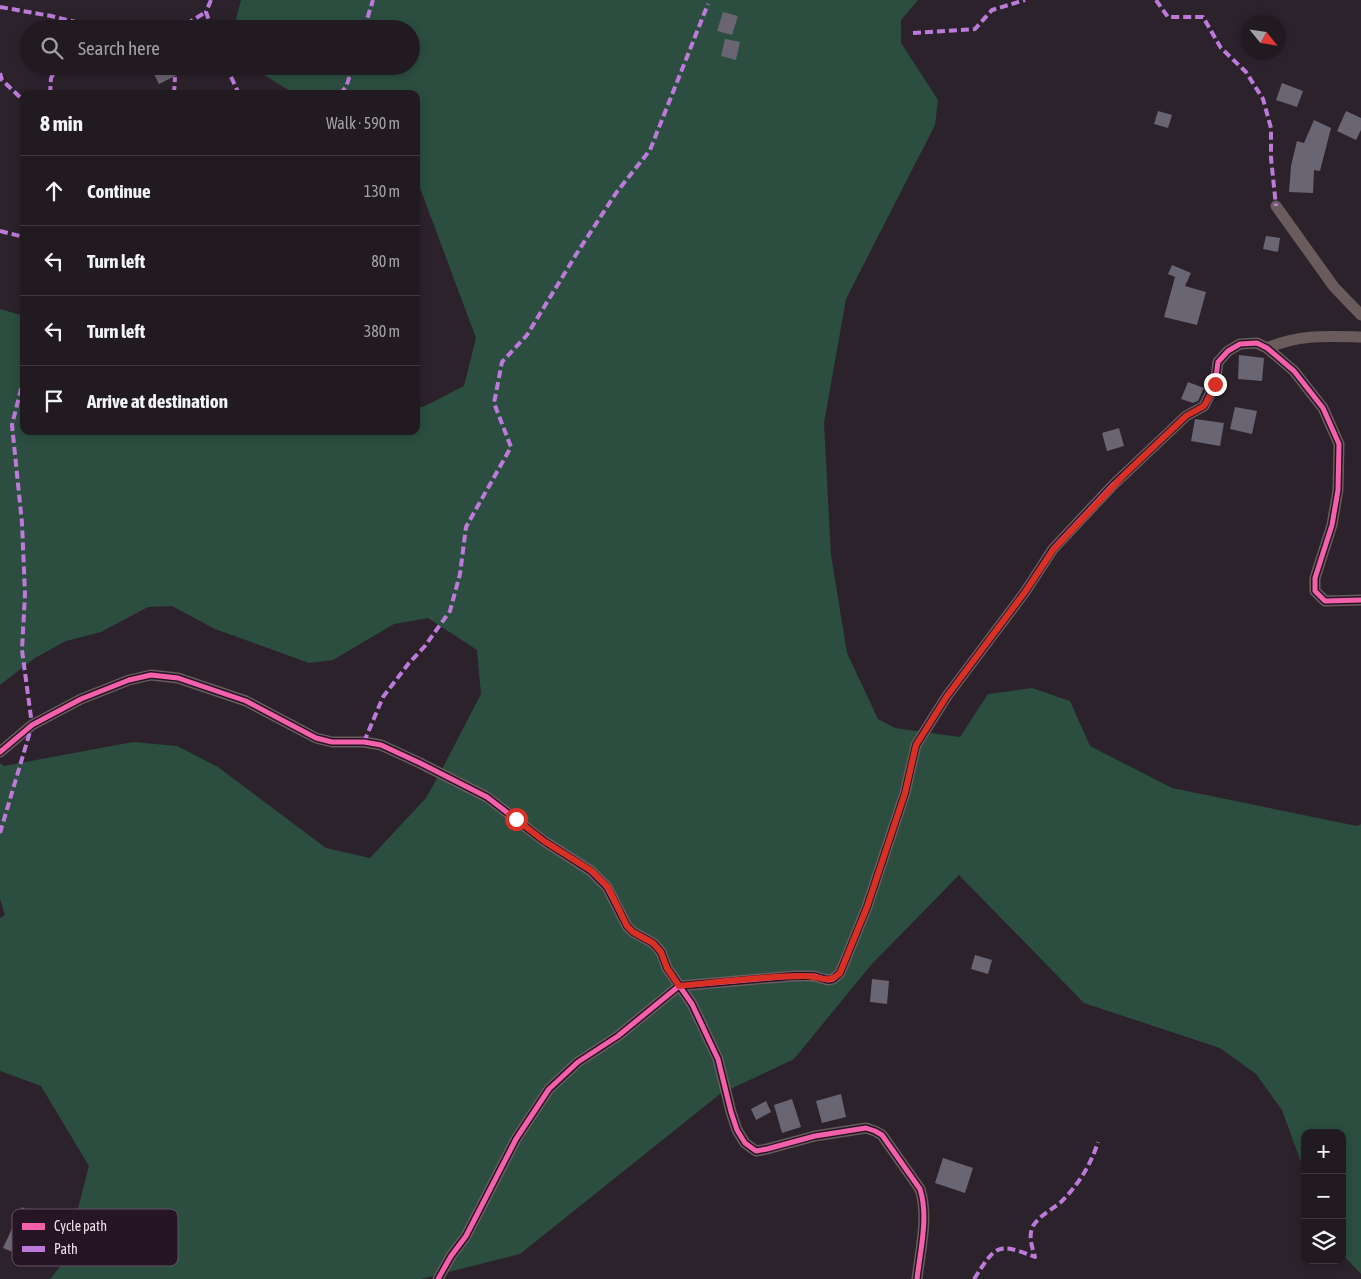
<!DOCTYPE html>
<meta charset="utf-8">
<style>
body{margin:0;font-family:"Asap Condensed",sans-serif;background:#2d272e;color:#f1f3f6}
.controls{position:absolute;right:15px;bottom:15px;display:grid;overflow:hidden;border-radius:10px;box-shadow:0 2px 8px #0003}
.controls button{width:45px;height:45px;display:grid;place-items:center;padding:0;border:0;border-bottom:1px solid #3e383f;background:#211a21;color:#f1f3f6;font:25px sans-serif}
.compass{position:absolute;left:1241px;top:15px;width:45px;height:45px;border-radius:50%;background:#211a21;box-shadow:0 2px 8px #0003;rotate:120deg}
.stop{position:absolute;width:15px;height:15px;margin:-11px;border:4px solid #d93025;border-radius:50%;background:#fff}
.stop.end{background:#d93025;border-color:#fff;box-shadow:0 1px 5px #0008}
.list{margin:0;padding:0;list-style:none}
h2{display:flex;justify-content:space-between;align-items:center;height:65px;margin:0;padding:0 20px;font-size:21px}
h2 small{font-size:16px;font-weight:400;color:#a2a1a5}
.list li{display:grid;grid-template-columns:32px 1fr auto;gap:15px;align-items:center;box-sizing:border-box;height:70px;padding:0 20px;border-top:1px solid #3e383f}
.list b{display:block;font-size:19px;white-space:nowrap}
.list em{font-size:16px;font-style:normal;color:#a2a1a5}
.icon{flex:none;width:28px;height:28px;fill:none;stroke:currentColor;stroke-width:2;stroke-linecap:round;stroke-linejoin:round}
.map{position:relative;flex:none;width:1361px;height:1279px;overflow:hidden}
.search{position:absolute;background:#211a21;box-shadow:0 2px 8px #0003;left:20px;top:20px;width:400px;height:55px;display:flex;align-items:center;gap:12px;box-sizing:border-box;padding:0 18px;border-radius:28px;color:#a2a1a5;font-size:19px}
.panel{position:absolute;background:#211a21;box-shadow:0 2px 8px #0003;left:20px;top:90px;width:400px;height:345px;border-radius:10px}
.map>svg:first-child{display:block}
</style>
<div class="map">
<svg width="1361" height="1279" viewBox="0 0 1361 1279">
<rect width="100%" height="100%" fill="#2c222c"/>
<!-- green -->
<path fill="#2b4e40" d="M241 0H918L901 20V43L938 100 935 125 846 299 824 423 831 555 847 653 878 719 895 728 960 737 988 694 1032 688 1070 701 1090 746 1172 788 1357 826 1361 824V1274L1342 1254V1133H1305V1173L1282 1110 1256 1074 1220 1048 1084 1003 959 875 871 965 794 1059 720 1094 520 1254 421 1279H50L64 1262 89 1166 41 1086 0 1071V918L5 915 0 899V763L4 766 133 742 177 746 218 767 326 848 370 858 426 798 440 773 481 694 477 650 428 618 394 624 333 660 309 663 215 629 172 606 148 607 101 632 66 641 35 658 0 685V309L24 316V431H416V407H423L464 386 476 338 416 177V94H295L256 70 255 66H411V29H240L236 19Z"/>
<!-- building -->
<path fill="#6a6572" d="M723 12 738 16 732 35 717 31Z
M725 39 740 42 736 60 721 56Z
M159 66H195L159 84 152 70Z
M1282 83 1303 91 1297 107 1276 100Z
M1158 111 1172 115 1168 128 1154 124Z
M1346 111 1361 118V130L1356 140 1337 131Z
M1314 120 1331 128 1320 171 1314 170 1313 193 1289 192 1291 166 1297 141 1304 143Z
M1266 236 1280 238 1278 252 1263 249Z
M1172 265 1191 273 1185 286 1206 292 1197 325 1164 317 1175 277 1168 274Z
M1239 355 1264 358 1262 381 1238 379Z
M1188 382 1204 388 1198 401 1193 403 1181 399Z
M1235 407 1257 411 1252 434 1230 429Z
M1195 419 1224 423 1220 446 1191 441Z
M1119 428 1124 446 1107 451 1102 433Z
M975 955 992 960 988 974 971 969Z
M872 979 889 981 887 1004 870 1002Z
M841 1094 846 1117 822 1123 816 1101Z
M792 1099 801 1127 782 1133 774 1105Z
M766 1101 771 1112 756 1120 751 1109Z
M943 1158 973 1168 965 1193 935 1183Z
M22 1207 34 1214 24 1233 29 1235 20 1255 3 1248Z"/>
<g fill="none" stroke-linecap="round" stroke-linejoin="round">
<!-- street -->
<path stroke="#6a5c5d" stroke-width="11" d="M1276 206 1334 287 1361 315
M1267 348C1300 334 1326 336 1361 337
M0 752 32 725 81 699 129 680 151 675 178 678 246 701 316 738 332 742H364L381 745 420 763 487 797 544 841 591 871 607 887 627 926 633 932 653 943 661 952 667 968 692 1004 718 1059 731 1112 737 1130 745 1143 756 1151 767 1149 815 1136 866 1128 875 1131 882 1135 920 1189C929 1217 920 1251 917 1279
M438 1279 451 1256 466 1236 516 1139 549 1089 578 1062 618 1036 679 986 793 976H814L828 980 833 979 840 973 867 907 905 793 916 745 947 696 1025 592 1053 549 1113 485 1186 416 1204 406 1215 384 1218 362 1228 351 1240 344 1257 343 1267 348 1294 371 1323 408 1339 444 1338 490 1332 525 1315 578V591L1325 601 1361 600"/>
<!-- quiet -->
<path stroke="#bd7bd9" stroke-width="4" stroke-dasharray="8 4" stroke-linecap="butt" d="M211 0 206 12 212 29
M1156 0 1168 17H1203L1221 48 1246 72 1263 99 1271 128V158L1276 206
M0 7 51 16 104 29
M175 29 188 23 206 12
M364 29 373 0
M913 33 975 29 992 10 1025 0
M226 66 239 94
M0 73 2 80 24 101
M50 94 51 78 59 66
M174 94 175 77
M340 94 346 87 353 66
M0 231 24 237
M364 742 383 697 409 663 425 646 450 611 460 574 466 527 511 447 494 403 502 362 527 335 577 253 616 193 650 150 708 4
M0 833 32 725 22 650 25 594 22 523 12 425 24 377
M974 1279C995 1247 996 1241 1035 1257 1032 1247 1028 1236 1033 1226 1040 1215 1053 1209 1062 1201 1079 1184 1091 1164 1098 1142"/>
<defs>
<path id="cycleway" d="M0 752 32 725 81 699 129 680 151 675 178 678 246 701 316 738 332 742H364L381 745 420 763 487 797 544 841 591 871 607 887 627 926 633 932 653 943 661 952 667 968 692 1004 718 1059 731 1112 737 1130 745 1143 756 1151 767 1149 815 1136 866 1128 875 1131 882 1135 920 1189C929 1217 920 1251 917 1279
M438 1279 451 1256 466 1236 516 1139 549 1089 578 1062 618 1036 679 986 793 976H814L828 980 833 979 840 973 867 907 905 793 916 745 947 696 1025 592 1053 549 1113 485 1186 416 1204 406 1215 384 1218 362 1228 351 1240 344 1257 343 1267 348 1294 371 1323 408 1339 444 1338 490 1332 525 1315 578V591L1325 601 1361 600"/>
</defs>
<!-- cycleway casing -->
<use href="#cycleway" stroke="#261525" stroke-width="8"/>
<!-- cycleway -->
<use href="#cycleway" stroke="#f560ab" stroke-width="5"/>
</g>
<g fill="none" stroke-linecap="round" stroke-linejoin="round">
<!-- route -->
<path stroke="#d93025" stroke-width="6" d="M516 819 544 841 592 871 608 887 627 926 633 932 653 943 661 952 667 968 679 986C720 982 762 976 804 976 821 976 827 985 840 973L867 907 905 793 916 745 947 696 1025 592 1053 550 1125 474 1186 416 1204 406 1210 396 1215 384"/>
</g>
<!-- legend -->
<rect x="12" y="1209" width="166" height="57" rx="8" fill="#261525" stroke="#625261" stroke-width="1"/>
<rect x="22" y="1223" width="23" height="7" fill="#f560ab"/>
<rect x="22" y="1246" width="23" height="6" fill="#bd7bd9"/>
<g font-size="14" fill="#ede1ec">
<text x="54" y="1231">Cycle path</text>
<text x="54" y="1254">Path</text>
</g>
</svg>
<div class="controls">
<button>+</button>
<button>−</button>
<button><svg class="icon" aria-label="layers" viewBox="0 0 24 24"><path d="M12 4l9 5-9 5-9-5zM3 14l9 5 9-5"/></svg></button>
</div>
<svg class="compass" viewBox="-18 -18 36 36"><path d="M0-13l5 13h-10z" fill="#e53935"/><path d="M0 13l5-13h-10z" fill="#a2a1a5"/></svg>
<div class="stop" style="left:516px;top:819px"></div>
<div class="stop end" style="left:1215px;top:384px"></div>
<div class="search"><svg class="icon" aria-label="search" viewBox="0 0 24 24"><circle cx="10" cy="10" r="6"/><path d="M15 15l6 6"/></svg>Search here</div>
<section class="panel">
<h2>8 min<small>Walk · 590 m</small></h2>
<ul class="list">
<li><svg class="icon" aria-label="ahead" viewBox="0 0 24 24"><path d="M12 20V5M6 11l6-6 6 6"/></svg><div><b>Continue</b></div><em>130 m</em></li>
<li><svg class="icon" aria-label="left" viewBox="0 0 24 24"><path d="M17 20v-9H6M10 6l-5 5 5 5"/></svg><div><b>Turn left</b></div><em>80 m</em></li>
<li><svg class="icon" aria-label="left" viewBox="0 0 24 24"><path d="M17 20v-9H6M10 6l-5 5 5 5"/></svg><div><b>Turn left</b></div><em>380 m</em></li>
<li><svg class="icon" aria-label="arrive" viewBox="0 0 24 24"><path d="M6 21V4h12l-3 4 3 4H6"/></svg><div><b>Arrive at destination</b></div></li>
</ul>
</section>
</div>
